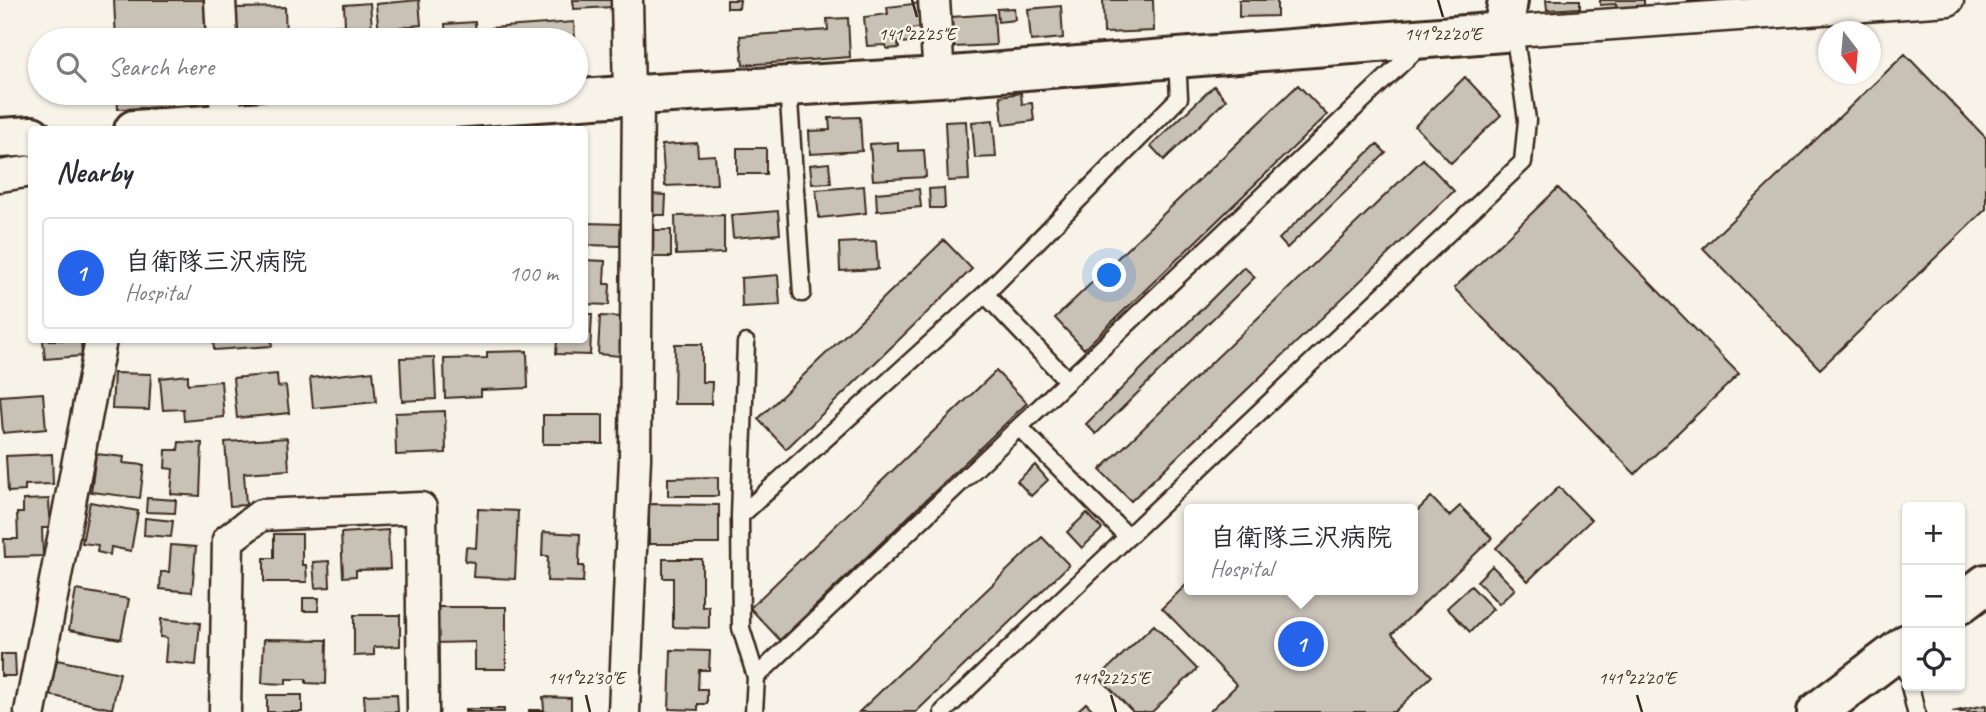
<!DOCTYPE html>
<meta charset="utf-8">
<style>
body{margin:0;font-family:Caveat,"Klee One",sans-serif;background:#f2f2f3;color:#2b2b33}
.controls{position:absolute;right:21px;bottom:21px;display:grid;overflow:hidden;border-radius:7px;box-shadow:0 2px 5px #0004}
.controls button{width:63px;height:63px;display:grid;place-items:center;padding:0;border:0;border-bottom:2px solid #e1e1e2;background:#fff;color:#2b2b33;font:35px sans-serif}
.compass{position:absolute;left:1818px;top:21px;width:63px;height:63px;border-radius:50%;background:#fff;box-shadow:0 2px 5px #0004;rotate:164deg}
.you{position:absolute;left:1110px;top:276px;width:24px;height:24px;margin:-18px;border:5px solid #fff;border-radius:50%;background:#1a73e8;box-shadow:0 0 0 10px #1a73e833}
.badge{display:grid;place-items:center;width:46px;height:46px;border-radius:50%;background:#2563eb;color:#fff;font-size:23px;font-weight:700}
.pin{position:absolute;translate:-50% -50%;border:4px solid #fff;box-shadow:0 2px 7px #0006}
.popup{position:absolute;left:1184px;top:504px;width:234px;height:91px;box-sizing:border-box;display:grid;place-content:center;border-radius:7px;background:#fff;filter:drop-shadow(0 2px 5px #0005);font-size:23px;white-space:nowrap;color:#7c7c81}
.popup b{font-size:26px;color:#2b2b33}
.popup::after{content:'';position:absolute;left:50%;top:100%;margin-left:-14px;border:14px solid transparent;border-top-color:#fff}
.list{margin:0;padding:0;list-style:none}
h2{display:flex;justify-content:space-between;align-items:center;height:91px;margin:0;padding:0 28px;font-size:30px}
h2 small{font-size:23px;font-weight:400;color:#7c7c81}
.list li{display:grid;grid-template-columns:46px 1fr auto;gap:21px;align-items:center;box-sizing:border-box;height:112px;margin:0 14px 14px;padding:0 14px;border:2px solid #e1e1e2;border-radius:7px}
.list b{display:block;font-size:26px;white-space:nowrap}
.list p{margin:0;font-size:23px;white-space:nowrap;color:#7c7c81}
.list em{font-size:23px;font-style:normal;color:#7c7c81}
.icon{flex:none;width:38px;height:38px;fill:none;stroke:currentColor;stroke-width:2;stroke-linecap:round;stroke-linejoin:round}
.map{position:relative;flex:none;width:1986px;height:712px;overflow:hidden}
.search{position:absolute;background:#fff;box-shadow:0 2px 5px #0004;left:28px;top:28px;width:560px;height:77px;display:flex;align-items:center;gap:18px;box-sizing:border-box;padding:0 24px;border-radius:38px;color:#7c7c81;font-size:26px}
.panel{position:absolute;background:#fff;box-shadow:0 2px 5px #0004;left:28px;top:126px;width:560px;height:217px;border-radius:7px}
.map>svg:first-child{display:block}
</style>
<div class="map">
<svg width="1986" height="712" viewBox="0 0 1986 712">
<rect width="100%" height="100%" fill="#f7f3e8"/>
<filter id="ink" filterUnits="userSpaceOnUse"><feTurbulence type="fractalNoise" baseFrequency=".0143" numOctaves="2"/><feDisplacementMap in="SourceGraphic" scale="14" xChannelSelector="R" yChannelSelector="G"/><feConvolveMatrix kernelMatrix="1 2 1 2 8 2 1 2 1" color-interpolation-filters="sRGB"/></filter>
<g filter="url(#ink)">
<!-- building -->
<path fill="#c8c1b6" stroke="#3b2a1e" stroke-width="2" d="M114 0H206L207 38 116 40Z
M419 0 421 25 400 27V32L379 34 376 4Z
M573 0H613V7L574 9Z
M727 0H740L739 8H727Z
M1103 0H1153L1154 31 1104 33Z
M1239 0H1277V16L1239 17Z
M1546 0H1580V8L1547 10Z
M1600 0H1644V7L1616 9V4L1600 5Z
M1688 0H1704V3H1688Z
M370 3 373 40H292V35L330 32 329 26 345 25 344 5Z
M921 3 924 27 910 29 911 42 898 43 899 48 887 49 886 45 867 46 864 17 888 14 887 7Z
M1061 6 1063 38 1031 41 1028 9Z
M285 7 286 40H237L236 8Z
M1014 8 1015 20 998 22 997 9Z
M994 14 996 45 954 47 952 17Z
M848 18 850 57 743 65 740 36 828 30 827 19Z
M475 22 476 40H446L445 24Z
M574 22 575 40H492L491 28Z
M1905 54 1986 138V209L1820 369 1703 248Z
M1465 77 1501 115 1451 163 1415 126Z
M1298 85 1327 115 1084 349 1055 318Z
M1214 86 1226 100 1164 160 1151 146Z
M117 93H172V107L118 109Z
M1021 93 1022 104 1032 103 1034 121 1003 125 1000 96Z
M860 117 862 151 810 154 809 131 830 130 829 118Z
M993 120 996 157 975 158 972 122Z
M966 121 969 180 948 181 945 122Z
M898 142V151L924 150 926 177 873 180 870 144Z
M697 143 698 156 715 155 717 184 665 186 662 145Z
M1377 144 1386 153 1287 248 1279 239Z
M737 148H766V174H737Z
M1423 159 1454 191 1131 501 1100 470Z
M829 163 831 183 812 184 810 165Z
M864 186 866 213 819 218 816 190Z
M944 188 945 208H930L929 189Z
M1558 188 1739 374 1635 474 1454 288Z
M919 189 921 207 877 211 876 193Z
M647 194 666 195 665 215H646Z
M778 211 780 234 733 238 731 215Z
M724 215V253L676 255 675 216Z
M588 223 621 224 620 246 587 245Z
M650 230H671V257H650Z
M944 240 972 269 786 449 758 419Z
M876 241 878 269 840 271 839 243Z
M584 260 605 261 604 284H610L609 305 584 304Z
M1244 267 1255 277 1096 434 1086 424Z
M778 275 780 305 742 307 741 278Z
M584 314H592L590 355 556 354 557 340H584Z
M600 316 623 317 620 356 598 354Z
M43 340H81L82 356 45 359Z
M213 340H271L272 346 214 350Z
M675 344H702V382H712L711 404H674Z
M527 351 528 388 481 390V396L445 398 444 359 487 358V352Z
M434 357 436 399 402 401 400 358Z
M373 371 376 402 313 408 310 378Z
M996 371 1027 403 780 640 750 608Z
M114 373 151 374 149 410 112 409Z
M277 374 278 387 286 386 289 413 237 418 233 378Z
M188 375V384L221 381 224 417 184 421 183 409 163 410 160 378Z
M43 393 46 429 3 433 0 396Z
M445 411 446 453 396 455 395 413Z
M543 415H603V444H543Z
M287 438 289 470 244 473 246 505 230 506 225 442Z
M179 442 202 443 200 496 171 494 173 469 165 468 166 450H178Z
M52 454 53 484 25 485V491L8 492 6 456Z
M96 454 124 457 123 463 144 465 140 498 91 492Z
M1035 465 1048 480 1031 496 1017 481Z
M718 477V496H668V478Z
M1559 487 1591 520 1528 581 1496 548Z
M1431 497 1449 516 1460 506 1492 538 1392 634 1432 676 1394 712H1209L1237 685 1162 608 1189 582V590H1413V515Z
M147 498 176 500 175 513 146 512Z
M49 499 50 528H42L43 556 5 557 4 539H18L17 513H23V500Z
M90 502 138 511 131 551 111 547 110 555 97 552 98 545 82 543Z
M649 504 719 505V544H649Z
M478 509 518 511 515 579 473 577 474 562 465 561 466 547 476 548Z
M1087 513 1102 529 1082 548 1067 532Z
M145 518 173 521 171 537 144 535Z
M388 530 390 569 356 570V576L343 577 341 533Z
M543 532 580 534 579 566H584L583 582 547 581 548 556H542Z
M274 534H302V565H306L307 582H264V558H274Z
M1042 537 1069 565 916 712H859Z
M171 545 196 547 192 592 160 589 161 572H169Z
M663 559H702V607L709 606V628L673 627V578H663Z
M329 561 330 587 315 588 313 562Z
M1492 566 1515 589 1499 604 1477 581Z
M1471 586 1493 609 1470 632 1447 608Z
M76 590 129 599 121 639 69 630Z
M303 598H319L318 611H303Z
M436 607H506V669H475V642L435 643Z
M354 615H400V646L374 647V655L354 656Z
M161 619 200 623 196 665 165 662 167 638 160 637Z
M1154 625 1197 669 1152 712H1133L1099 677Z
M264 639 327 640 326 684 306 683V679H286V684L262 683Z
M671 650 710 651 709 670H699L698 689H707V704H698V710L669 709Z
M1 654H15L16 676H1Z
M57 660 120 673 112 709 49 695Z
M397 694 398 712H365L364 695Z
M267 695H302V712H267Z
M543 697 571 698V712H529V710H544Z
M1086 703 1095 712H1076Z
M1986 705V712H1952Z
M465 709H504V712H465Z"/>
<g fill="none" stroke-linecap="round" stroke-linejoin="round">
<defs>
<path id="lane" d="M788 86 802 293
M985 294 1068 381
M746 343 740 516 985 294 1179 98 1177 58
M1019 427 1128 537
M740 516 741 628 756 677 754 712
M1902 649 1907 673
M756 677 1422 44
M1910 686 1916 712
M943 712 1523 162 1527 120 1514 31"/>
<path id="street" d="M220 0 222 40
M627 0 629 95
M934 0 939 77
M1503 32 1948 0
M225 93 226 125
M0 176 32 171
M30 712 101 340
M225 712 228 540 261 515 421 508 423 712
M624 712 635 458 638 95"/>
<path id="secondary" d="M134 130 638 95 939 77 1503 32 1508 0
M0 138 32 136
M1960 604 1986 584
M1817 712 1907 644"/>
</defs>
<!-- lane casing -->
<use href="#lane" stroke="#3b2a1e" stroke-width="21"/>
<!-- street casing -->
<use href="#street" stroke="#3b2a1e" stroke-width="35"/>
<!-- secondary casing -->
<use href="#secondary" stroke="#3b2a1e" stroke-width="44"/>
<!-- lane -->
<use href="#lane" stroke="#f7f3e8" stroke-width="16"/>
<!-- street -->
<use href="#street" stroke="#f7f3e8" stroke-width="30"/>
<!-- secondary -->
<use href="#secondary" stroke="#f7f3e8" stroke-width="38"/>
</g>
</g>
<!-- ticks -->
<path fill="none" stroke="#3b2a1e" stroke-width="2.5" d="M912 0 917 17M1438 0 1443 17M586 695 590 712M1111 695 1116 712M1637 695 1642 712"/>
<g font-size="18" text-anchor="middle" fill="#3b2a1e" stroke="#f7f3e8" stroke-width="5" stroke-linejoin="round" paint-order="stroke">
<text x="917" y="40">141°22'25"E</text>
<text x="1443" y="40">141°22'20"E</text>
<text x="586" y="684">141°22'30"E</text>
<text x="1111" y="684">141°22'25"E</text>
<text x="1637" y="684">141°22'20"E</text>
</g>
</svg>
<div class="controls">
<button>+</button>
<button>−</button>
<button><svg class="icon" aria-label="locate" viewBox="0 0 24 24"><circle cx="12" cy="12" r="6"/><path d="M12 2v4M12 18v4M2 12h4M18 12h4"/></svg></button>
</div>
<svg class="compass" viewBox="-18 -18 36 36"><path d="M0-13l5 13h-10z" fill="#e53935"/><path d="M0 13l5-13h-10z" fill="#7c7c81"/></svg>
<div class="you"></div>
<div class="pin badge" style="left:1301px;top:644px">1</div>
<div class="popup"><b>自衛隊三沢病院</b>Hospital</div>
<div class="search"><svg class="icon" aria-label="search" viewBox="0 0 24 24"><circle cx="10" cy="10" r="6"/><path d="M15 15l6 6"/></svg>Search here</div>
<section class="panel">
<h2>Nearby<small></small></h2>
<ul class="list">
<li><span class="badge">1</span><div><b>自衛隊三沢病院</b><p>Hospital</p></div><em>100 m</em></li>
</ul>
</section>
</div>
